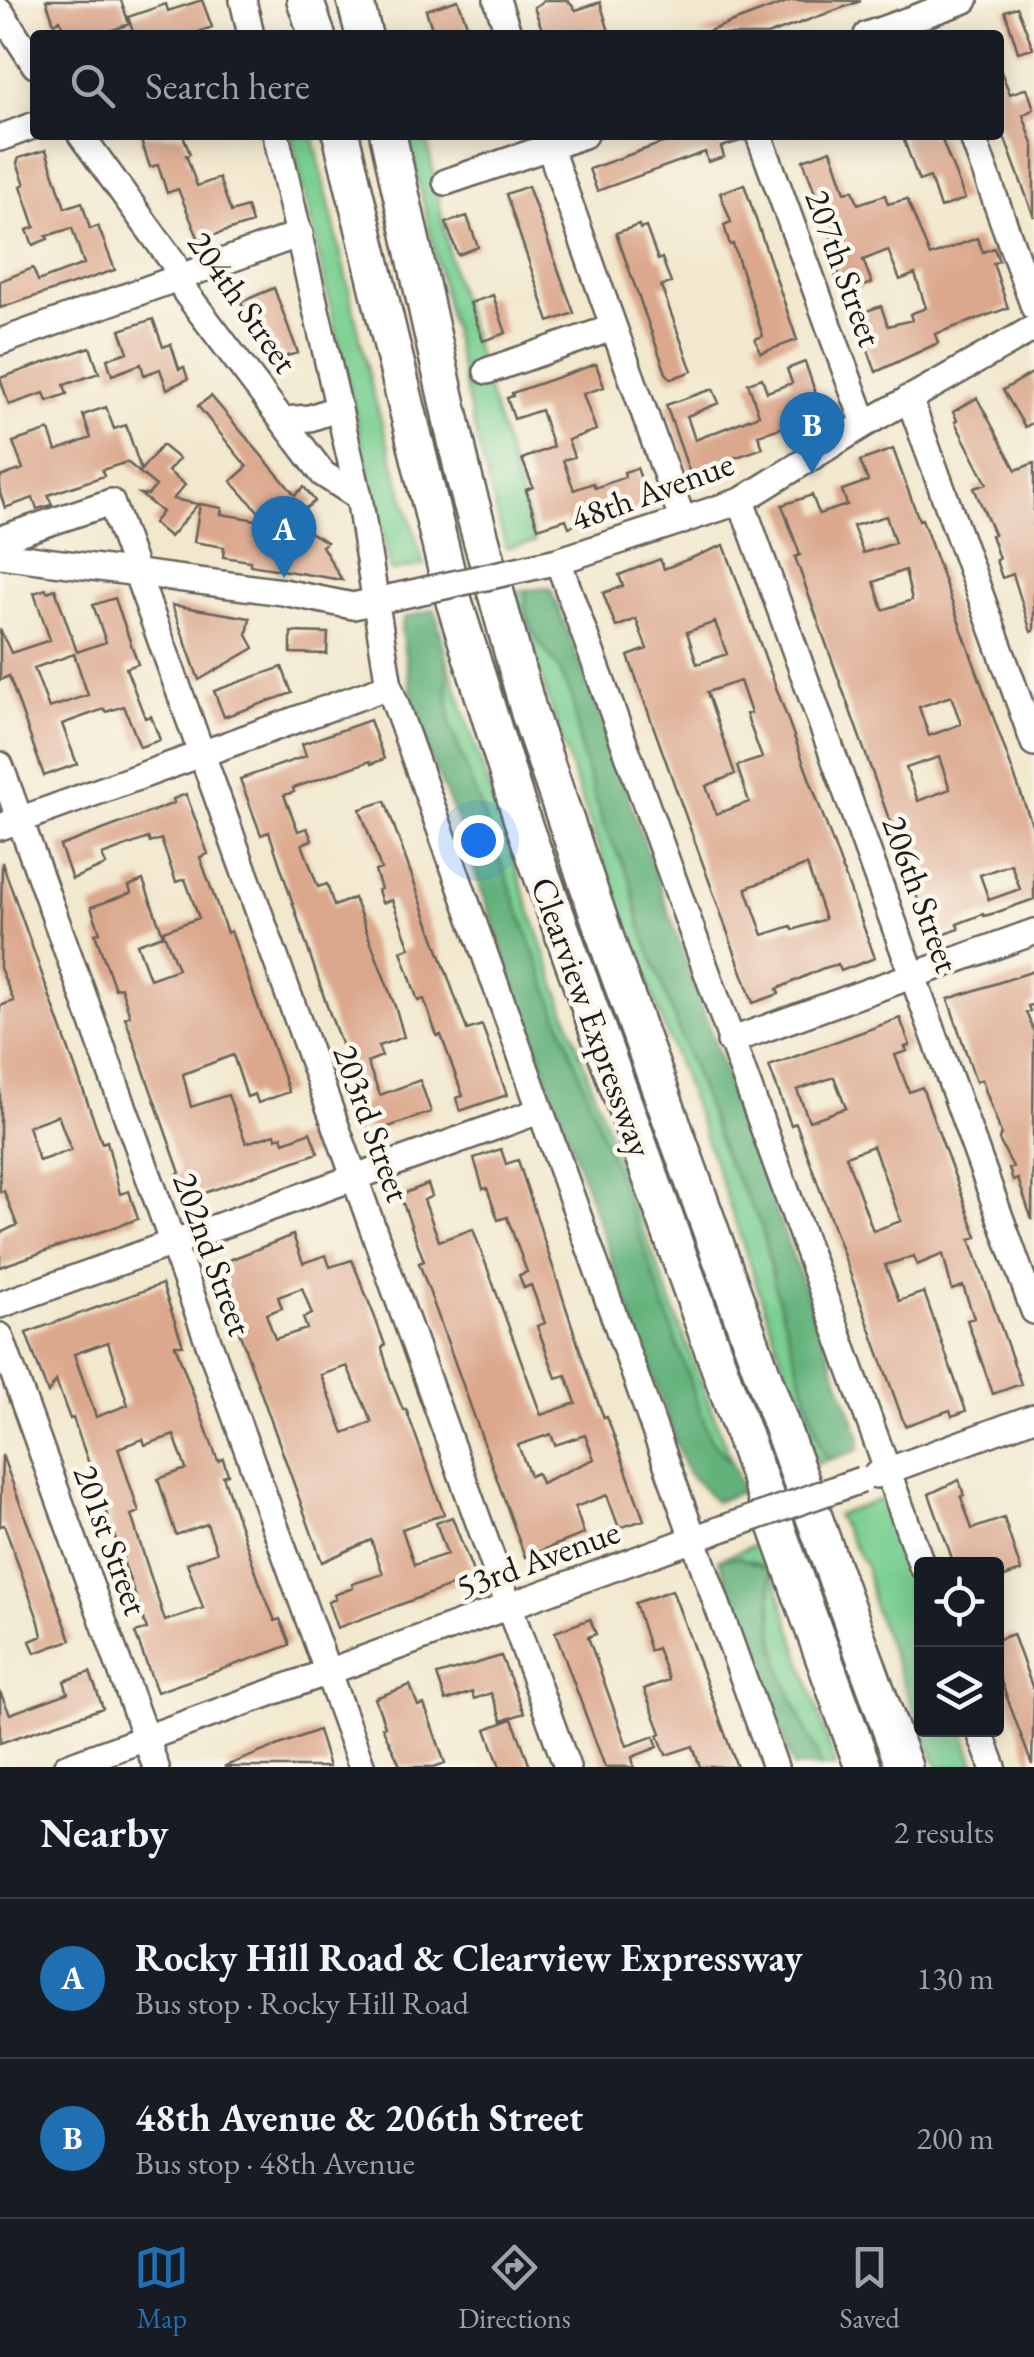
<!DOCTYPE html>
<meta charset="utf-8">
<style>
body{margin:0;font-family:"EB Garamond",serif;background:#20242c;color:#f1f3f6}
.controls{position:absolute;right:30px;bottom:30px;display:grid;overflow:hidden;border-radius:10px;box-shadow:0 5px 25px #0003}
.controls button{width:90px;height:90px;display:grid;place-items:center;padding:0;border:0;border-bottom:2px solid #363941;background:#171b24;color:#f1f3f6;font:50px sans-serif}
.you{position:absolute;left:478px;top:840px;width:35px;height:35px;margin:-25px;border:8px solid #fff;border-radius:50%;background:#1a73e8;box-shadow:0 0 0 15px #1a73e833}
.badge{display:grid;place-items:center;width:65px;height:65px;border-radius:50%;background:#1f6fb2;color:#fff;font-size:32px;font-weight:700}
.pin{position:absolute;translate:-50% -82px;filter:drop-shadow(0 2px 5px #0008)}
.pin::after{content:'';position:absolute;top:52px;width:35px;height:30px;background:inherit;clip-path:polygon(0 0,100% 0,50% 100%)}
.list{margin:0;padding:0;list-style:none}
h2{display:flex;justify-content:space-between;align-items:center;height:130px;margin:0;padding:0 40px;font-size:42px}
h2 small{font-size:32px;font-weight:400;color:#9ea1a6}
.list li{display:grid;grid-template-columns:65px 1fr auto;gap:30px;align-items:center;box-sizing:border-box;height:160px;padding:0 40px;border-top:2px solid #363941}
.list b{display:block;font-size:38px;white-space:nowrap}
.list p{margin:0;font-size:32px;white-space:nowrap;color:#9ea1a6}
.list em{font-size:32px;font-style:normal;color:#9ea1a6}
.icon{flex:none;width:55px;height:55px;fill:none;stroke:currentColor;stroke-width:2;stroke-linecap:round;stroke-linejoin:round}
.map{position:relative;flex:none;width:1034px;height:1767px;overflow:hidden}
.search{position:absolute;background:#171b24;box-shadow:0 5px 25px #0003;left:30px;right:30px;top:30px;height:110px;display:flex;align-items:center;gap:25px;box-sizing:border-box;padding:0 35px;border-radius:10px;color:#9ea1a6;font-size:38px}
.sheet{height:450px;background:#171b24}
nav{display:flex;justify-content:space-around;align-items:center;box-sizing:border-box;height:140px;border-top:2px solid #363941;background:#171b24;font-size:28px;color:#9ea1a6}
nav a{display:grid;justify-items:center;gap:5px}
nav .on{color:#1f6fb2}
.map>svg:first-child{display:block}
</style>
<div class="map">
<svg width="1034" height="1767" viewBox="0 0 1034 1767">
<rect width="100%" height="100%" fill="#fbf7ec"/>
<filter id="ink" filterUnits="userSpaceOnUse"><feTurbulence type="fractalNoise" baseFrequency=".01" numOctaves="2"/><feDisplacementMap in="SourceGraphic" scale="20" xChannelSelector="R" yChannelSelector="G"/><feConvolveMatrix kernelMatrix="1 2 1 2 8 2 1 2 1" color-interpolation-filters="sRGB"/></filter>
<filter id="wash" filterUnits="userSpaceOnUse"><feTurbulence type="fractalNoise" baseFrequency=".0048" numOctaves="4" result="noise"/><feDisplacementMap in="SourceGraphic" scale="40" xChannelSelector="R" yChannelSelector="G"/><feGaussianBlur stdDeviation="2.25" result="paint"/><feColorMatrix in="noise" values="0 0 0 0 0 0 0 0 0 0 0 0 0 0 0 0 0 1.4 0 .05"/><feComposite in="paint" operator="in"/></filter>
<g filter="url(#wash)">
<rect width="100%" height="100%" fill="#f2e8ce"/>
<!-- green -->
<path fill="#7acf92" stroke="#4b7657" stroke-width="2.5" d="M291 135H313L373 393 424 565 391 571Z
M408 135H426L454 278 535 542 506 548 478 445Z
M526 590 525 608 535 636 558 667 572 697 581 751 603 824 630 879 641 927 725 1157 761 1225 815 1429 824 1455 831 1459 817 1464C781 1357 746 1249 707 1142 639 960 570 779 515 592Z
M446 656C533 928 629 1197 732 1463L710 1439 642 1242 450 725Z
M882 1499 921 1613V1728L873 1605 867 1569 836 1515Z
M763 1542 836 1767H821C810 1734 792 1704 782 1672 772 1639 772 1604 770 1570L751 1560 719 1559Z
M922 1730H963L976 1767H937Z"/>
<!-- forest -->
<path fill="#63b27c" stroke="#40674c" stroke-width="2.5" d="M550 588 590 688 735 1101 860 1437 859 1450 831 1459 824 1455 776 1292 761 1225 725 1157 641 927 630 879 603 824 581 751 572 697 558 667 535 636 525 608 526 590Z
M435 609 446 656 450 725 642 1242 710 1439 732 1463 743 1491 715 1502 686 1471 455 815 417 727 401 630 404 618Z
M739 1557 770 1570C772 1604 772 1639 782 1672 792 1704 810 1734 821 1767H793L719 1559Z"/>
<g id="blocks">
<!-- building -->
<path fill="#dba88d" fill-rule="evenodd" d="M46 0H121L129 24 100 35H66L60 20 54 23Z
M202 0 212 27 191 35H134L128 17 166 4 168 11Z
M458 0 471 35H453L452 32 434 35 426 10Z
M546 0H567L576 10 600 2 610 35H544L534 7Z
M792 0 861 1 767 35H698Z
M1017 7 1033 48 1018 52 1005 11Z
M999 67 1010 94 1027 88 1034 109 1023 115 1034 147V217L999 123Z
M139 135H183L190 154 186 155 197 186 219 178 231 212 247 207 252 223 199 240 178 189 167 193 158 165 150 167Z
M685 135H743L744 140 721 147 724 157 708 162 705 152 597 191 589 169Z
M902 135H940L965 199 940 208 930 177 919 181Z
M46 150 65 208 82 202 90 229 98 226 115 270 0 308V281L33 268 38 281 84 264 72 228 46 236 48 239 33 245 27 230 35 227 21 186 25 184 17 163 19 158Z
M831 150 845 192 853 190 858 204 885 195 888 204 907 199 930 256 977 238 983 252 994 248 999 261 993 263 1008 308 935 334 938 343 876 372 855 315 881 306 888 326 912 320 910 314 926 308 915 274 900 280 888 250 863 260 872 283 856 289 853 282 839 287 835 274 839 273 831 252 836 250 803 160Z
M744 184 797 340 761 353 755 339 763 336 733 244 730 245 724 225 731 222 720 193Z
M528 186 574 313 549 322 506 194Z
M467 216 478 247 458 255 446 223Z
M639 225 640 229 646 227 658 260 662 258 671 283 661 286 692 371 671 379 666 373 616 233Z
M274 288 298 353 283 357 265 329 261 331 255 313 246 316 241 302Z
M493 295 506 333 483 341 470 303Z
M153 319 163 347 171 344 179 369 184 367 188 379 167 389 160 369 144 375 141 364 112 375 107 359 128 352 120 330Z
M90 347 99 373 64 385 67 394 47 401 44 393 9 405 0 378Z
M805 362 823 415 758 435 763 448 722 462 727 475 695 488 666 405 713 389 719 403 687 416 695 440 759 415 748 383 762 378 767 392 792 383 787 369Z
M596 364 604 387 583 394 596 430 568 440 574 457 563 460 574 490 593 483 595 488 625 477 624 472 637 468 651 506 626 515 623 507 569 527 566 519 538 528 526 490 533 487 522 459 553 447 541 410 514 419 507 398 513 396 512 393Z
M1034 372V422L1025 427 1003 390Z
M211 396 295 495 304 487 315 501 289 521 327 542 322 546 342 580 250 565V561L223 557 224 547 194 542 200 504 222 508 221 514 268 522 231 481 247 467 198 406Z
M977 398 1016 470 1034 463V631L1031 632 1013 574 1002 578 996 560 999 559 991 535 994 534 974 488 987 484 955 422 957 420 953 412Z
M106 407 114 429 126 425 141 470 162 445 179 459 168 471 185 485 173 499 198 504 170 537 153 523 162 512 140 494 148 495 156 486 127 462 102 470 104 476 48 495 52 505 37 509 33 498 5 508 0 493V477L23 469 13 442 49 430 56 451 91 438 83 415Z
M893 449 919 520 922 519 1034 830V899L995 913 984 916 983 914 957 924 959 929 932 939 795 557 800 555 782 505 812 495 819 514 847 505 842 490 868 481 860 461ZM886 516 895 543 863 553 853 526ZM905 570 912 600 883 610 874 582ZM951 696 961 724 929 736 919 707ZM939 757 950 789 918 801 906 768ZM1011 864 1020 889 989 900 980 875Z
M724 545 875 958 841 971 838 964 821 969 777 989 779 994 753 1003 628 656 647 649 636 619 616 627 603 593 623 586 619 575 660 559 664 569ZM715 622 727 654 697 664 687 632ZM740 681 751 713 746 714 762 758 737 766 749 802 716 814 706 786 735 774 707 692ZM807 865 825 919 793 930 791 926 763 935 746 888Z
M46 589 47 592 55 589 77 652 106 642 93 605 115 598 138 664 126 668 145 718 151 716 160 740 140 747 124 706 106 712 104 709 62 724 77 764 44 776 9 676 0 680V629L11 653 50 640 34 593ZM74 654 88 695 49 708 34 668Z
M172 605 250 618 247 635 254 648 199 680Z
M291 632 328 633 327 654 291 653Z
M282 667 292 693 224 717 214 691Z
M370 720 384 759 371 764 370 761 293 788 294 792 284 795 298 831 307 828 312 840 302 844 318 887 327 884 334 906 354 898 396 1009 404 1037 378 1046 382 1056 367 1062 380 1095 420 1080 431 1112 369 1134 359 1106 366 1103V1098L354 1066 350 1068 327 1006 269 832 261 835 240 779 306 756 302 744Z
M186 794 208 854 200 857 227 933 231 931 289 1092 258 1103 255 1094 247 1097 233 1055 183 1074 191 1107 228 1095 246 1143 275 1134 276 1138 282 1136 284 1142 310 1132 318 1153 185 1200 176 1175 180 1173 125 1017 130 1016 121 987 115 989 95 934 100 932 91 907 131 893 129 886 143 880 163 935 137 944 150 979 178 969 163 931 199 918 185 879 176 882 161 839 150 843 148 838 102 855 106 865 72 879 60 846 169 805 174 803 173 799Z
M385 801 467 1030 482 1025 507 1095 460 1111 456 1098 463 1096 441 1035 437 1036 424 999 418 1001 401 951 410 948 392 900 382 903 378 890 381 889 375 871 381 869 360 809Z
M2 862 102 1143 107 1141 120 1194 129 1191 138 1219 0 1267V1233L17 1225 4 1191 0 1192V1006L14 1001 0 968ZM58 1115 71 1150 39 1161 28 1126Z
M1034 971V1004L1028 1006 1030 1011 1026 1012 1034 1032 1032 1220 1018 1179 1013 1181 1009 1168 1013 1167 999 1140 1001 1133 986 1092 982 1079 976 1082 948 999Z
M900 1018 910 1045 905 1047 907 1051 895 1055 909 1092 922 1087 977 1237 970 1239 1021 1384 993 1394 967 1320 974 1318 963 1286 952 1290 943 1254 917 1265 914 1256 885 1265 899 1301 924 1292 966 1411 952 1416 950 1410 905 1426 796 1123 791 1125 769 1066ZM834 1077 846 1108 809 1121 797 1090ZM873 1146 901 1221 873 1231 846 1156Z
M501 1149 506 1164 518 1160 590 1381 604 1418 607 1417 644 1520 619 1528 607 1495 575 1507 584 1534 525 1557 419 1263 424 1261 400 1195 428 1184 432 1196 424 1200 439 1241 473 1229 541 1415 576 1403 566 1375 556 1378 544 1345 537 1326 545 1323 531 1285 524 1288 519 1275 527 1272 507 1217 498 1220 487 1188 483 1189 474 1158ZM551 1434 555 1445 585 1435 594 1459 541 1483 537 1473 530 1476 518 1445Z
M293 1235 303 1263 326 1255 330 1267 352 1260 374 1315 385 1345 382 1348 390 1377 403 1410 406 1409 444 1514 402 1529 414 1565 447 1554 436 1523 452 1517 473 1572V1578L337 1628 328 1602 336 1599 334 1595 353 1588 352 1584 383 1574 371 1540 322 1562 224 1290 218 1292 209 1268ZM302 1288 312 1314 303 1318 307 1329 275 1339 266 1314 282 1308 278 1297ZM347 1366 372 1422 344 1433 321 1375Z
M162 1284 183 1345H175L218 1461 223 1459 228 1474 223 1476 260 1584 275 1621 280 1619 289 1641V1645L274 1651 157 1692 135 1633 147 1629 73 1418 70 1419 56 1381 48 1393 26 1333ZM108 1342 128 1405 96 1417 74 1354ZM174 1435 186 1469 158 1479 176 1535 207 1524 217 1552 187 1563 203 1608 165 1621 131 1515 139 1512 118 1448 143 1439 145 1445Z
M2 1455 71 1640 35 1653 30 1641 42 1636 39 1622 4 1525 0 1526Z
M959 1480 964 1495 961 1497 972 1529 1004 1518 1021 1571 996 1580V1564H954L929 1494Z
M672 1590 703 1673 737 1767H700L693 1746 666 1755 658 1735 661 1733 644 1689 669 1680 657 1648 650 1651 635 1603Z
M590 1619 596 1634 588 1637 627 1746 654 1736 658 1747 632 1757 634 1767H605L555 1632Z
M1013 1634 1034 1692 1032 1765 996 1668V1640Z
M501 1656 524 1713 502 1721 491 1693 474 1699 472 1692 446 1701 437 1675Z
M90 1672 103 1708 0 1743V1692L10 1714 68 1693 64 1681Z
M410 1685 418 1706 424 1704 445 1763 434 1767H401L382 1727 385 1726 375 1698Z
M512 1719 522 1744 530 1767H500L486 1729Z
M318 1730 329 1767H225V1766Z"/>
</g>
</g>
<g filter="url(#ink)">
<use href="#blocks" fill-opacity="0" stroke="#67635a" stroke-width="2.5"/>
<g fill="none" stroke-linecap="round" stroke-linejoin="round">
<defs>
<path id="minor" d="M243 0 251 35
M497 0 509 35
M0 11 35 65
M867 35 965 0
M81 135 173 262 186 293 323 474 359 497
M276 135 359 497 389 686 775 1767
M545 135 683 521
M759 135 865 424
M972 135 1034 307
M0 138 35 125
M446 182 584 135
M0 342 300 234
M487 371 612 328
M909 398 1034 743
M283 420 310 418 339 408
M741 501 1034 1311
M0 539 111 502 567 1767
M0 555 283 592 353 606 426 590
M558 561 922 1566
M527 568 558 561 741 501 865 424 1034 328
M0 765 362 1767
M0 827 389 686
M730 1041 1034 932
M0 1305 539 1111
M0 1336 156 1767
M876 1475 1034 1417
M979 1730 993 1767
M66 1767 710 1533"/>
<path id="highway" d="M305 0 317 35
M355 0 364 35
M341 135 453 598 522 820 863 1767
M388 135 464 477 529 713 612 956 904 1767"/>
</defs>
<!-- minor casing -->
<use href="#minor" stroke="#67635a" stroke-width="30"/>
<!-- highway casing -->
<use href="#highway" stroke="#67635a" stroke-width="40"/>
<!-- minor -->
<use href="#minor" stroke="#fff" stroke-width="25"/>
<!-- highway -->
<use href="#highway" stroke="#fff" stroke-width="35"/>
<defs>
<path id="minor-bridge" d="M426 590 527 568
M713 1532 861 1480"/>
</defs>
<!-- minor-bridge casing -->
<use href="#minor-bridge" stroke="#67635a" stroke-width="30" stroke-linecap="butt"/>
<!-- minor-bridge -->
<use href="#minor-bridge" stroke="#fff" stroke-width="25"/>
</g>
</g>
<g text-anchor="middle" stroke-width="9" stroke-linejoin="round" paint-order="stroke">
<!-- street labels -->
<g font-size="35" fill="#1c1c1c" stroke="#fbf7ec">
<text transform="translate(844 268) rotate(70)" y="12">207th Street</text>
<text transform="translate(243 302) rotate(55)" y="12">204th Street</text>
<text transform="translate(652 491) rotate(-20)" y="12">48th Avenue</text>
<text transform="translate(921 894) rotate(70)" y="12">206th Street</text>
<text transform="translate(592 1017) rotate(70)" y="12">Clearview Expressway</text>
<text transform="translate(372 1123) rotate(70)" y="12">203rd Street</text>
<text transform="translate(213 1254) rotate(70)" y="12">202nd Street</text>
<text transform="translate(111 1540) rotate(70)" y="12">201st Street</text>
<text transform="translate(538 1559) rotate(-20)" y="12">53rd Avenue</text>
</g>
</g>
</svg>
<div class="controls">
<button><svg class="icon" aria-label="locate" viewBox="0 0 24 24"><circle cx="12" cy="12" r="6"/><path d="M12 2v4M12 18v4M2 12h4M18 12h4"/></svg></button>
<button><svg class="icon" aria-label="layers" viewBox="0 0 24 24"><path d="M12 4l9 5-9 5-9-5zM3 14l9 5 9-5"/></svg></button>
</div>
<div class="you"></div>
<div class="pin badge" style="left:284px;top:578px">A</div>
<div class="pin badge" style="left:812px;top:474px">B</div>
<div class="search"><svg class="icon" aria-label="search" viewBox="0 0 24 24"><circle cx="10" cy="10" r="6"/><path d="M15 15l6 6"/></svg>Search here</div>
</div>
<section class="sheet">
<h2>Nearby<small>2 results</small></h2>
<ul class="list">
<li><span class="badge">A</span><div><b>Rocky Hill Road &amp; Clearview Expressway</b><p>Bus stop · Rocky Hill Road</p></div><em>130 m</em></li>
<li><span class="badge">B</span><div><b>48th Avenue &amp; 206th Street</b><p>Bus stop · 48th Avenue</p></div><em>200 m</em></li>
</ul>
</section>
<nav>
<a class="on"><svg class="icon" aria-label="map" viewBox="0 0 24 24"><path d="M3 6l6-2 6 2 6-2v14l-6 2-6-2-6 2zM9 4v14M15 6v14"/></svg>Map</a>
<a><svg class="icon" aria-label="directions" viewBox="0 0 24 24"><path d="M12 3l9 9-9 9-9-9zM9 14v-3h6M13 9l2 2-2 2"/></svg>Directions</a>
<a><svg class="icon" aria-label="saved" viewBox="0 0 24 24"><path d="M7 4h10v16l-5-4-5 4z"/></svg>Saved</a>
</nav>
